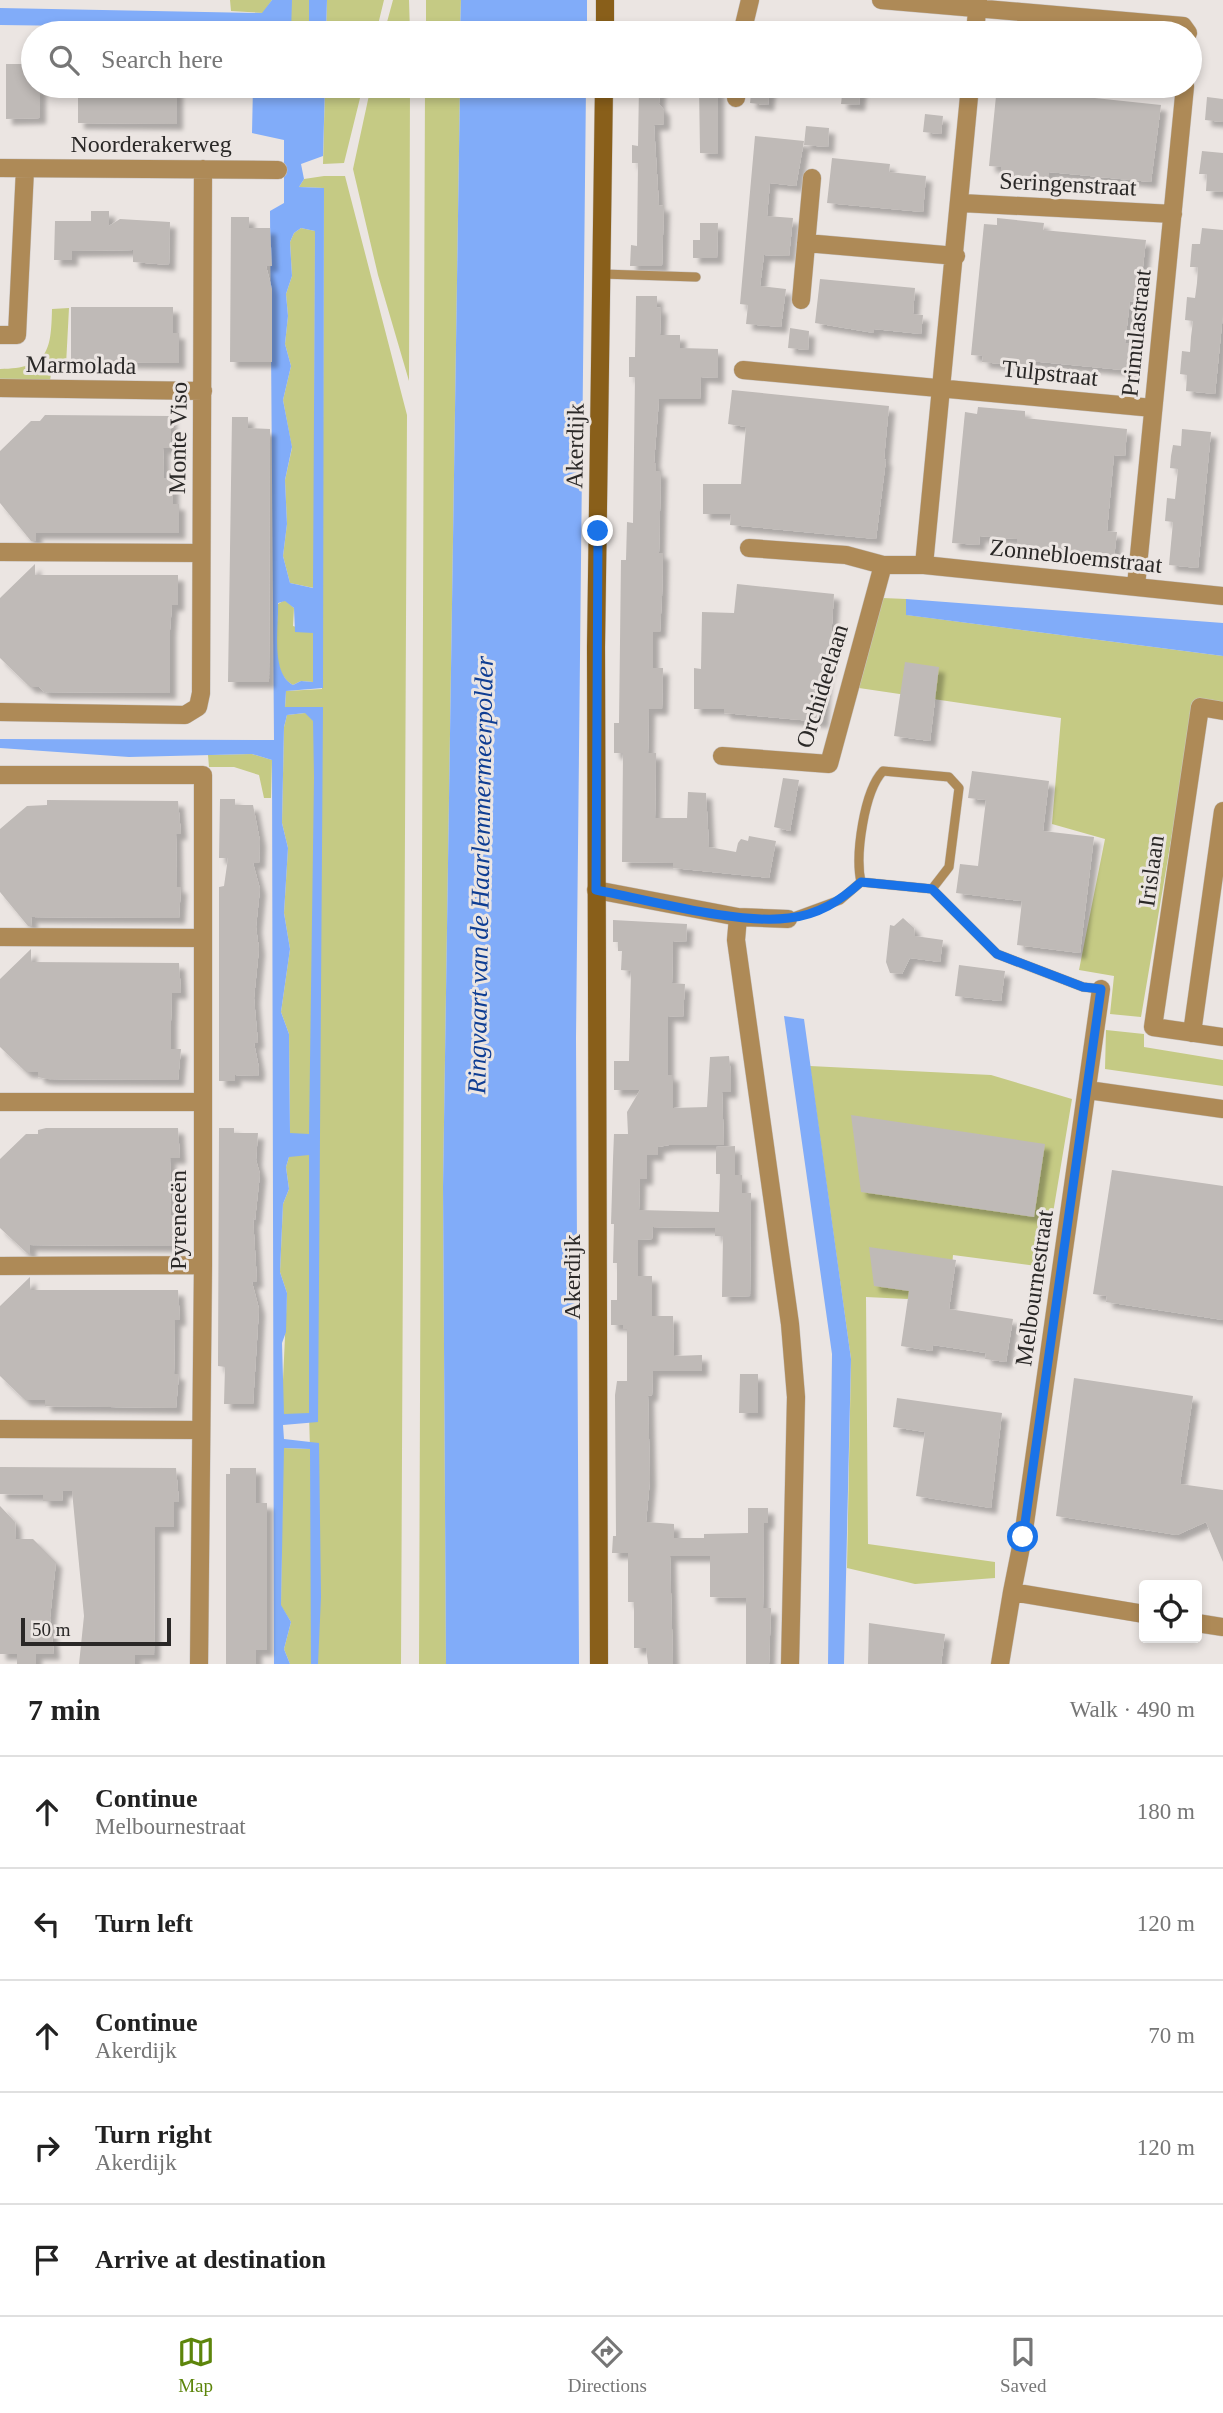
<!DOCTYPE html>
<meta charset="utf-8">
<style>
body{margin:0;font-family:"Times New Roman",serif;background:#f6f6f6;color:#222}
.controls{position:absolute;right:21px;bottom:21px;display:grid;overflow:hidden;border-radius:7px;box-shadow:0 4px 10px #0003}
.controls button{width:63px;height:63px;display:grid;place-items:center;padding:0;border:0;border-bottom:2px solid #e0e0e0;background:#fff;color:#222;font:35px sans-serif}
.scale{position:absolute;left:21px;bottom:18px;width:150px;box-sizing:border-box;padding-left:7px;border:4px solid #2a2827;border-top:0;font-size:19px;line-height:24px;white-space:nowrap;color:#2a2827;-webkit-text-stroke:5px #ebe5e2;paint-order:stroke}
.stop{position:absolute;width:21px;height:21px;margin:-16px;border:5px solid #1a73e8;border-radius:50%;background:#fff}
.stop.end{background:#1a73e8;border-color:#fff;box-shadow:0 2px 7px #0008}
.list{margin:0;padding:0;list-style:none}
h2{display:flex;justify-content:space-between;align-items:center;height:91px;margin:0;padding:0 28px;font-size:30px}
h2 small{font-size:23px;font-weight:400;color:#767676}
.list li{display:grid;grid-template-columns:46px 1fr auto;gap:21px;align-items:center;box-sizing:border-box;height:112px;padding:0 28px;border-top:2px solid #e0e0e0}
.list b{display:block;font-size:26px;white-space:nowrap}
.list p{margin:0;font-size:23px;white-space:nowrap;color:#767676}
.list em{font-size:23px;font-style:normal;color:#767676}
.icon{flex:none;width:38px;height:38px;fill:none;stroke:currentColor;stroke-width:2;stroke-linecap:round;stroke-linejoin:round}
.map{position:relative;flex:none;width:1223px;height:1664px;overflow:hidden}
.search{position:absolute;background:#fff;box-shadow:0 4px 10px #0003;left:21px;right:21px;top:21px;height:77px;display:flex;align-items:center;gap:18px;box-sizing:border-box;padding:0 24px;border-radius:38px;color:#767676;font-size:26px}
.sheet{height:651px;background:#fff}
nav{display:flex;justify-content:space-around;align-items:center;box-sizing:border-box;height:98px;border-top:2px solid #e0e0e0;background:#fff;font-size:19px;color:#767676}
nav a{display:grid;justify-items:center;gap:4px}
nav .on{color:#5d850b}
.map>svg:first-child{display:block}
</style>
<div class="map">
<svg width="1223" height="1664" viewBox="0 0 1223 1664">
<defs>
<filter id="shadow"><feDropShadow dx="6" dy="6" stdDeviation="2" flood-color="#0004"/></filter>
</defs>
<rect width="100%" height="100%" fill="#ebe5e2"/>
<!-- green -->
<path fill="#c5ca84" d="M230 0H272L263 13 231 11Z
M286 0H315L314 33H287Z
M327 0H384L376 33H326Z
M393 0H409L410 33H384Z
M426 0H461L460 33H426Z
M325 86H363L344 163 323 164Z
M371 86H410L409 381 378 275 353 169Z
M425 86H460L443 1187 446 1664H419Z
M324 176H345L407 415 401 1664H290L284 1649 291 1622 281 1606 283 1448 310 1449 309 1414H284L282 1402 287 1293 280 1272 283 1204 289 1189 286 1167 289 1157 309 1134H290L289 1034 281 1012 290 949 284 913 288 848 282 823 284 727 287 715 305 713 313 707 285 708 286 691 322 689 324 188 299 187 304 179Z
M301 228 315 231 314 588 290 583 283 556 287 524 285 480 292 448 283 400 291 366 285 344 288 316 286 294 292 276 290 242 294 233Z
M69 308 66 365H73L72 371H60V367H52L50 381 0 384V369C48 368 51 352 52 309Z
M883 598 906 599 907 615 1223 656V702L1195 699 1141 1017 1110 1014 1114 976 1079 970 1105 839 1052 824 1061 718 859 688Z
M285 600 294 608 293 626 313 632V682L301 681 293 685C269 673 278 626 278 604Z
M252 754 272 760 271 798H264L259 775 234 767H209L208 755Z
M1106 1030 1144 1034V1047L1223 1060V1086L1105 1069Z
M810 1066 991 1075 1072 1099 1044 1267 953 1255 949 1301 866 1297 868 1544 995 1562V1578L915 1584 847 1568 851 1359Z"/>
<!-- water -->
<path fill="#81acf9" fill-rule="evenodd" d="M272 0H292L291 33H254L231 28 0 25V8L262 13Z
M309 0H327L326 33H309Z
M461 0H587V33H460Z
M253 86H325L323 156 301 164 304 179 299 187 324 188 323 688 286 691 285 707H323L318 1422 283 1425 284 1439 319 1443 321 1597 318 1664H311L310 1449 284 1448 281 1605 291 1622 284 1649 290 1664H274L272 760 252 754 129 757 0 748V739L274 740 270 211 284 203V140L252 133ZM301 228 315 231 313 588 290 583 283 556 287 524 285 480 292 447 283 400 291 366 285 344 288 316 286 294 292 276 290 242 294 233ZM285 601 294 608 295 632 313 633V682L301 681 293 685C270 673 279 626 278 603ZM305 713 313 721 314 777 309 1134 290 1133 289 1034 281 1012 290 949 284 913 288 848 282 823 284 727 287 715ZM309 1155V1413L284 1414 282 1343 286 1332 287 1293 280 1272 283 1204 289 1189 286 1167 289 1157Z
M460 86H586L576 1038 579 1664H446L443 1187Z
M906 599 1223 623V656L906 615Z
M784 1016 804 1019 851 1359 844 1664H828L832 1354Z"/>
<!-- building -->
<path fill="#bfbab7" filter="url(#shadow)" d="M6 64H28V79L33 80V86H40V118L6 119Z
M141 86 177 87V124L78 123V87Z
M639 86H660L659 104 664 110V124L654 125 659 206 664 205 662 266H630L631 245 637 246 638 163H632V145L638 146Z
M699 86H718V154L700 153Z
M752 86H770L768 105 750 103Z
M843 86H861L859 105 841 104Z
M997 86H1058L1057 94 1161 105 1151 182 1049 172V179L1001 175V167L989 166Z
M1207 97 1223 99V122L1205 120Z
M925 114 943 116 941 134 923 132Z
M806 126 829 128 828 147 804 145Z
M755 136 804 141 796 186 770 183 767 216 793 218 789 256 764 255 760 286 786 289 781 327 746 324 748 305 740 304Z
M1202 151 1223 153V192L1206 191 1207 174H1199Z
M832 158 890 164 889 172 926 176 923 212 827 203Z
M91 211H109V226L120 219 170 222 169 265 133 262V250L72 251V260H54L55 221H91Z
M231 217H249V228H270L272 266H266L272 289V362H230Z
M997 218 1044 223 1043 230 1146 240 1139 302 1130 301 1125 343 1135 344 1133 371 1030 361V367L982 362 983 356 971 355 984 224 997 225Z
M700 223H718L717 258H693V240H700Z
M1202 228 1223 230V314L1215 394 1186 391 1187 375 1180 374 1182 351 1190 352 1191 337 1193 321 1185 320 1187 297 1195 298 1197 283 1198 267H1190L1192 244H1200Z
M820 279 915 288 913 314 923 315 921 334 874 329V333L815 323Z
M636 296H657V308L661 307 660 335H680V348L718 349V378L701 377 700 399H659L654 463H656V471H661L659 553H663L662 596 660 632H653V668H663L662 709H649L648 753H656L655 818H687L688 792 706 793 709 847 736 852 738 843 741 839 748 841 749 836 776 841 769 878 673 868V863L622 862 623 753H614V723H619L621 560H626L627 522 633 523 635 377H629V357H635Z
M71 307H173V333H179V363L71 362Z
M790 328 809 331 808 350 788 348Z
M732 390 889 406 884 459 886 460 876 539 730 525 731 514H703V484H741L746 427 728 424Z
M978 407 1025 411V418L1127 429 1125 456 1114 455 1107 531 1117 532 1114 558 1024 550 1017 547V539L980 536 979 545 952 543 965 412 977 414Z
M45 415 171 416V448H163L164 478H173V504H179V533H36V541H31L0 503V451L31 421H40Z
M232 417H248V428L270 429 269 682H228Z
M1182 429 1211 432 1198 568 1169 565 1173 522 1165 521 1167 498 1175 499 1178 469 1170 468 1171 456 1173 445 1181 446Z
M35 564V575H178V605H172L170 630V693L44 692 39 687H30L0 658V598Z
M737 584 834 594 829 671 827 670 822 722 724 713V709H694V668L701 669 702 612 734 613Z
M905 662 939 667 930 741 894 736Z
M972 771 1049 781 1043 831 1094 837 1080 953 1017 945 1022 901 956 893 960 864 978 866 986 800 968 798Z
M783 778 799 780 790 831 774 827Z
M220 799H235V805H253L260 841 259 863H253L260 889 256 927 259 949 254 998 258 1043H254L259 1068 258 1076 235 1075V1081H219V887L224 886 228 858H219Z
M47 800 178 801 181 834H176L177 887H181L179 918 31 917 32 926H28L0 892V829L27 806 47 805Z
M903 918 914 928 915 936 943 940 940 962 910 958 902 974 890 973 886 962 890 925 894 926Z
M613 920 687 924 686 942 673 941 672 983 685 984 683 1017 668 1016V1075H673V1108L707 1107 710 1057 729 1056 731 1075V1092H722L724 1145H669L658 1147V1155H647V1179H640L639 1210 719 1212 720 1174H716V1147L735 1146V1175H742V1193H751L750 1296 722 1297 723 1236H715V1228L653 1227 652 1239 638 1240V1276H652V1316H673L674 1356 702 1355V1371H653L652 1395 648 1396 650 1480 646 1522 674 1524V1538H704V1534L748 1533V1508H768V1523H764L763 1608H771L769 1664H746V1598L710 1597V1556H670L673 1664H648L646 1648H634V1602H628V1553H612L613 1536H616L615 1395 617 1381H627V1329H623V1325H611V1300H617V1263H613L614 1224H611L613 1159 614 1134H628L627 1112 640 1090H614V1061H629L631 971 621 970 622 951H618V942H613Z
M31 949V962L179 963 181 993H172L171 1021V1049H181L178 1080 47 1079 38 1077V1072H26L0 1047V979Z
M959 965 1005 971 1001 1001 955 996Z
M851 1115 1045 1144 1034 1217 861 1192Z
M46 1128H178L180 1158H170L171 1215H180L178 1246 30 1245V1254H28L0 1228V1159L26 1134H38V1130Z
M219 1128H234V1133H258L256 1160 260 1174 255 1220 253 1218 257 1282H252L259 1309 253 1404H224L225 1367 218 1366Z
M1112 1170 1223 1186V1320L1106 1302 1107 1296 1093 1294Z
M869 1247 956 1260 949 1309 1013 1319 1006 1362 985 1359 986 1353 933 1345 932 1351 901 1346 909 1291 874 1286Z
M30 1277V1290H178L180 1320H175L174 1374H179L176 1408 45 1406V1400H25L0 1376V1306Z
M740 1374H758V1413H739Z
M1074 1378 1193 1396 1180 1484 1223 1490V1562L1206 1522 1177 1535 1056 1516Z
M897 1398 1002 1413 991 1508 916 1496 925 1432 893 1427Z
M0 1467 176 1468 179 1502H174V1527H155L154 1655H135V1664H79L84 1616 72 1491H63L62 1501H43V1495L0 1494Z
M230 1468H256V1503H267V1650H256V1664H226V1474H230Z
M0 1506 15 1522 16 1539H33L56 1562 50 1618 54 1654H36V1664H17V1654H0Z
M869 1623 945 1634 941 1664H868Z"/>
<g fill="none" stroke-linecap="round" stroke-linejoin="round">
<defs>
<path id="lane" d="M602 274 696 277
M861 882C855 855 864 791 883 771L949 777 959 788 949 867 932 889
M788 919 840 900 861 882 932 889 997 954 1083 987 1101 989"/>
<path id="street" d="M881 0 1183 26 1188 33
M742 33 750 0
M975 33 978 0
M736 98 737 86
M0 168 278 170
M961 203 1173 214
M806 243 956 256
M801 300 812 178
M0 335H17L25 169
M743 370 1153 408
M0 388 203 391
M749 548 846 555 883 565
M0 552 200 553
M924 565 1223 596
M1136 586 1185 86
M1223 711 1200 707 1153 1027 1223 1037
M0 712 185 715 198 707 201 693 203 169
M722 756 829 764 883 565H924L970 86
M0 775H203V1265L199 1664
M596 890 738 917 788 919
M738 917 736 940 790 1324 796 1397 790 1664
M0 937 203 938
M1101 989 1023 1537 1012 1592 1144 1614
M1192 1033 1223 811
M1088 1090 1223 1109
M0 1102H202
M0 1266 203 1265
M0 1429 200 1430
M1197 1623 1223 1627
M1000 1664 1012 1592"/>
<path id="secondary" d="M605 33V0
M599 1664 596 647 604 86"/>
</defs>
<!-- lane casing -->
<use href="#lane" stroke="#c8c3c0" stroke-width="10"/>
<!-- street casing -->
<use href="#street" stroke="#c8c3c0" stroke-width="19"/>
<!-- secondary casing -->
<use href="#secondary" stroke="#c8c3c0" stroke-width="19"/>
<!-- lane -->
<use href="#lane" stroke="#ae8a57" stroke-width="9"/>
<!-- street -->
<use href="#street" stroke="#ae8a57" stroke-width="18"/>
<!-- secondary -->
<use href="#secondary" stroke="#895f1a" stroke-width="18"/>
</g>
<g fill="none" stroke-linecap="round" stroke-linejoin="round">
<!-- route -->
<path stroke="#1a73e8" stroke-width="9" d="M598 531 596 890C649 900 738 925 789 918 818 915 840 901 861 882L932 889 997 954 1083 987 1101 989 1023 1537"/>
</g>
<g text-anchor="middle" stroke-width="6" stroke-linejoin="round" paint-order="stroke">
<!-- street labels -->
<g font-size="24" fill="#2a2827" stroke="#ebe5e2">
<text x="151" y="152">Noorderakerweg</text>
<text transform="translate(1068 184) rotate(3)" y="8">Seringenstraat</text>
<text transform="translate(1136 333) rotate(-84)" y="8">Primulastraat</text>
<text transform="translate(81 365) rotate(1)" y="8">Marmolada</text>
<text transform="translate(1050 373) rotate(6)" y="8">Tulpstraat</text>
<text transform="translate(178 438) rotate(-89)" y="8">Monte Viso</text>
<text transform="translate(575 446) rotate(-89)" y="8">Akerdijk</text>
<text transform="translate(1076 556) rotate(6)" y="8">Zonnebloemstraat</text>
<text transform="translate(822 686) rotate(-73)" y="8">Orchideelaan</text>
<text transform="translate(1151 871) rotate(-82)" y="8">Irislaan</text>
<text transform="translate(178 1220) rotate(-90)" y="8">Pyreneeën</text>
<text transform="translate(572 1277) rotate(-90)" y="8">Akerdijk</text>
<text transform="translate(1034 1288) rotate(-82)" y="8">Melbournestraat</text>
</g>
<!-- water labels -->
<g font-size="26" font-style="italic" fill="#0e3d93" stroke="#ebe5e2">
<text transform="translate(480 875) rotate(-89)" y="9">Ringvaart van de Haarlemmermeerpolder</text>
</g>
</g>
</svg>
<div class="controls">
<button><svg class="icon" aria-label="locate" viewBox="0 0 24 24"><circle cx="12" cy="12" r="6"/><path d="M12 2v4M12 18v4M2 12h4M18 12h4"/></svg></button>
</div>
<div class="scale">50 m</div>
<div class="stop" style="left:1023px;top:1537px"></div>
<div class="stop end" style="left:598px;top:531px"></div>
<div class="search"><svg class="icon" aria-label="search" viewBox="0 0 24 24"><circle cx="10" cy="10" r="6"/><path d="M15 15l6 6"/></svg>Search here</div>
</div>
<section class="sheet">
<h2>7 min<small>Walk · 490 m</small></h2>
<ul class="list">
<li><svg class="icon" aria-label="ahead" viewBox="0 0 24 24"><path d="M12 20V5M6 11l6-6 6 6"/></svg><div><b>Continue</b><p>Melbournestraat</p></div><em>180 m</em></li>
<li><svg class="icon" aria-label="left" viewBox="0 0 24 24"><path d="M17 20v-9H6M10 6l-5 5 5 5"/></svg><div><b>Turn left</b></div><em>120 m</em></li>
<li><svg class="icon" aria-label="ahead" viewBox="0 0 24 24"><path d="M12 20V5M6 11l6-6 6 6"/></svg><div><b>Continue</b><p>Akerdijk</p></div><em>70 m</em></li>
<li><svg class="icon" aria-label="right" viewBox="0 0 24 24"><path d="M7 20v-9h11M14 6l5 5-5 5"/></svg><div><b>Turn right</b><p>Akerdijk</p></div><em>120 m</em></li>
<li><svg class="icon" aria-label="arrive" viewBox="0 0 24 24"><path d="M6 21V4h12l-3 4 3 4H6"/></svg><div><b>Arrive at destination</b></div></li>
</ul>
</section>
<nav>
<a class="on"><svg class="icon" aria-label="map" viewBox="0 0 24 24"><path d="M3 6l6-2 6 2 6-2v14l-6 2-6-2-6 2zM9 4v14M15 6v14"/></svg>Map</a>
<a><svg class="icon" aria-label="directions" viewBox="0 0 24 24"><path d="M12 3l9 9-9 9-9-9zM9 14v-3h6M13 9l2 2-2 2"/></svg>Directions</a>
<a><svg class="icon" aria-label="saved" viewBox="0 0 24 24"><path d="M7 4h10v16l-5-4-5 4z"/></svg>Saved</a>
</nav>
